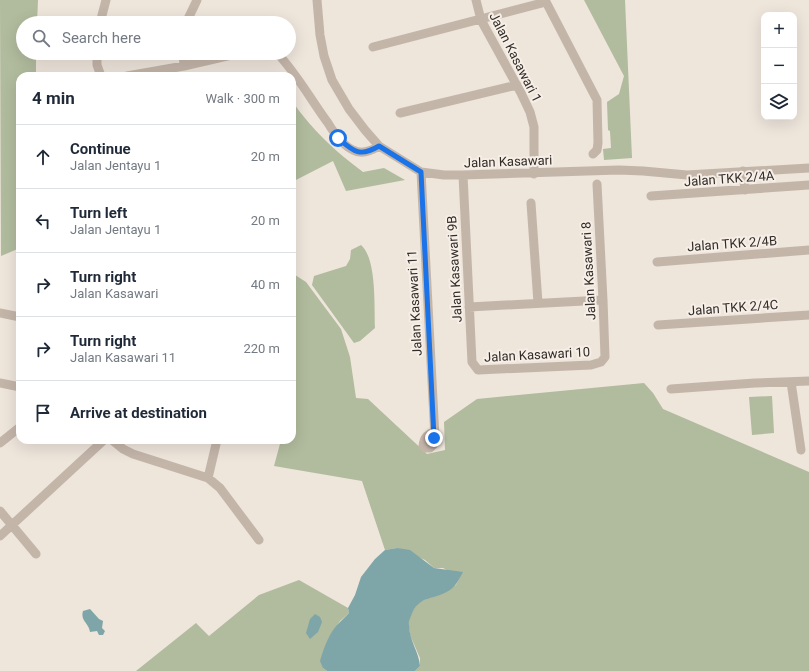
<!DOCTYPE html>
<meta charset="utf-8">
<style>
body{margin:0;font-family:Roboto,sans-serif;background:#f6f6f7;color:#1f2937}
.controls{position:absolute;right:12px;top:12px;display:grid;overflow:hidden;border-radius:8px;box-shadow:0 4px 16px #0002}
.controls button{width:36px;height:36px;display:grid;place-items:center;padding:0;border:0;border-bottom:1px solid #e0e1e3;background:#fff;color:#1f2937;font:20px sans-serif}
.stop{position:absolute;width:12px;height:12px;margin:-9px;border:3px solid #1a73e8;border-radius:50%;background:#fff}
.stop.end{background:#1a73e8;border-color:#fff;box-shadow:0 1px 4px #0008}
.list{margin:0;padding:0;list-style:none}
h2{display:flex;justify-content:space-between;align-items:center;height:52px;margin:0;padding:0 16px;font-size:17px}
h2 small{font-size:13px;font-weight:400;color:#747a83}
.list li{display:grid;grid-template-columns:26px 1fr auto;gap:12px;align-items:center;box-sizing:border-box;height:64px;padding:0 16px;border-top:1px solid #e0e1e3}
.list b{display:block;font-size:15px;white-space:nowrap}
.list p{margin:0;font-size:13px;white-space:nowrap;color:#747a83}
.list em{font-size:13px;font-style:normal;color:#747a83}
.icon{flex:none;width:22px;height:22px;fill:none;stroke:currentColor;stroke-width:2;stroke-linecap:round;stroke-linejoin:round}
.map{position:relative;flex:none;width:809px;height:671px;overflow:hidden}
.search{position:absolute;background:#fff;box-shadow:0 4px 16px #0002;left:16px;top:16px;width:280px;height:44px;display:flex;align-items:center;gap:10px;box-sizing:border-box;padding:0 14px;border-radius:22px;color:#747a83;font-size:15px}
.panel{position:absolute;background:#fff;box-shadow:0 4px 16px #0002;left:16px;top:72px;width:280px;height:372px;border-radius:12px}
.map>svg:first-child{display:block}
</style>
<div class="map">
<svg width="809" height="671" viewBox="0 0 809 671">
<rect width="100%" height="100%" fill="#eee5db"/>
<!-- green -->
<path fill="#b1bb9d" d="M0 0H38L37 23H23V53H36V76H20V248L1 256Z
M584 0H625L632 158 604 160 603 149 611 148 610 131 608 130 607 102 619 94 624 76Z
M292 101C311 129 336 152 363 172L384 168 405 180 346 191 333 161 292 182Z
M361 245C377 259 374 307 375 328L360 341 354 343 312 285 314 276 346 266 350 259 351 250Z
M292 273 306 282 341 329 350 357 356 398 368 399 427 454 445 450 444 422 477 399 644 383 653 393 663 409 809 472V671H415L420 666V658L410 635 408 623 412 612 418 603 456 585 460 577 443 568H434L425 560 397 548 385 550 362 481 274 466 281 440H292Z
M772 396 774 433 752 435 749 397Z
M299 580 348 608 349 613 340 621 329 638 323 668 327 671H136L196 623 209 636 259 595Z"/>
<!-- water -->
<path fill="#7ea5a7" d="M397 548 410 550 434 568 463 572C459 579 457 585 450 590 434 601 419 594 411 616 410 619 408 622 409 625 409 640 419 652 420 666L415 671H327L323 668 320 661C324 648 329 632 340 622 343 619 346 616 349 613L348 608 355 595 361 577 375 559 385 550Z
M90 609 99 619 103 621 102 628 105 631 103 635H99L97 631 90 632C89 623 80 621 83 611Z
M315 614 320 617 322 622 318 632 310 639 306 633 310 619Z"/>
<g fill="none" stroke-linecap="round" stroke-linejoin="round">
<!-- minor -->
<path stroke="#c4b5a9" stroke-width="9" d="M317 0 320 35 324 56 332 80 349 109 365 130 379 146 421 172 444 175H463L619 170 643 171 687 175 809 168
M476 0 481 20 521 93 530 112 534 127V174
M545 0 597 100 598 143 597 150 593 154
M100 23 106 0
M186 23 197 0
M373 47 546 2
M97 53V65L101 76
M183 53 184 66
M277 53C297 74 311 100 328 123 334 133 342 145 353 150 362 155 371 151 379 146
M127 76 184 66 240 53
M400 113 517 85
M743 171 745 190
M421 172 435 438 434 444 430 448H425L423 446C424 438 426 436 433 432
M463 175 472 362 478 370 591 365 601 362 605 357 603 300 597 184
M651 196 809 185
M531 203 538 303
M657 262 809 250
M469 307 603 300
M0 313 20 317
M658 325 809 315
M791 382 801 450
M0 383 20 387
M671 389 755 383 809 381
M112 440 123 449 133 454 208 478 220 488 259 540
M0 443 20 427
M208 478 217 440
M0 511 36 554
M0 536 104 440"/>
</g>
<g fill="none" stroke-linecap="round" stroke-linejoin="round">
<!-- route -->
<path stroke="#1a73e8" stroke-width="5" d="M338 138C353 151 359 158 379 146L421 172 434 438"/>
</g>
<g text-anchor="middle" stroke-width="4" stroke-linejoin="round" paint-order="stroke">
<!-- street labels -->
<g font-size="13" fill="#322b28" stroke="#f6efe7">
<text transform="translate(516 57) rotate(63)" y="5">Jalan Kasawari 1</text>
<text transform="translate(508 161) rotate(-2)" y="5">Jalan Kasawari</text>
<text transform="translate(729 178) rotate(-4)" y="5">Jalan TKK 2/4A</text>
<text transform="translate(732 243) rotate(-4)" y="5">Jalan TKK 2/4B</text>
<text transform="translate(454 269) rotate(-93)" y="5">Jalan Kasawari 9B</text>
<text transform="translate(588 271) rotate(-93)" y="5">Jalan Kasawari 8</text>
<text transform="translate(414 303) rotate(-93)" y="5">Jalan Kasawari 11</text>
<text transform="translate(733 307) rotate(-4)" y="5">Jalan TKK 2/4C</text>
<text transform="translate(537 354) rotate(-3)" y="5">Jalan Kasawari 10</text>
</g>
</g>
</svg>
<div class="controls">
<button>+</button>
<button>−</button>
<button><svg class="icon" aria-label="layers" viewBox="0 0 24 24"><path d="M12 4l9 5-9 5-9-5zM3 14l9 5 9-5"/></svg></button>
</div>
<div class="stop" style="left:338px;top:138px"></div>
<div class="stop end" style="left:434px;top:438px"></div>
<div class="search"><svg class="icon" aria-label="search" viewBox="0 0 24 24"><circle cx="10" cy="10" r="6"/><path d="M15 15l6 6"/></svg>Search here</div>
<section class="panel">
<h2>4 min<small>Walk · 300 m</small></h2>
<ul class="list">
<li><svg class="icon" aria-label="ahead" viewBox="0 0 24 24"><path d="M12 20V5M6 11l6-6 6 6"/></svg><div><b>Continue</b><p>Jalan Jentayu 1</p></div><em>20 m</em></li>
<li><svg class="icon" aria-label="left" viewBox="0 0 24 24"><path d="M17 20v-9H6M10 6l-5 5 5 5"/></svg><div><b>Turn left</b><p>Jalan Jentayu 1</p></div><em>20 m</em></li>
<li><svg class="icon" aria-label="right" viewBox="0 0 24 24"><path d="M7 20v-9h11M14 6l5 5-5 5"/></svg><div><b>Turn right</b><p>Jalan Kasawari</p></div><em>40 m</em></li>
<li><svg class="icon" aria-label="right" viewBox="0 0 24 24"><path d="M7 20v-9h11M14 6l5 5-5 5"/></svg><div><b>Turn right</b><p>Jalan Kasawari 11</p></div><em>220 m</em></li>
<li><svg class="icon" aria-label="arrive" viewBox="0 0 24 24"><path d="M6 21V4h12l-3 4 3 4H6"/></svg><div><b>Arrive at destination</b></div></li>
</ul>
</section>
</div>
